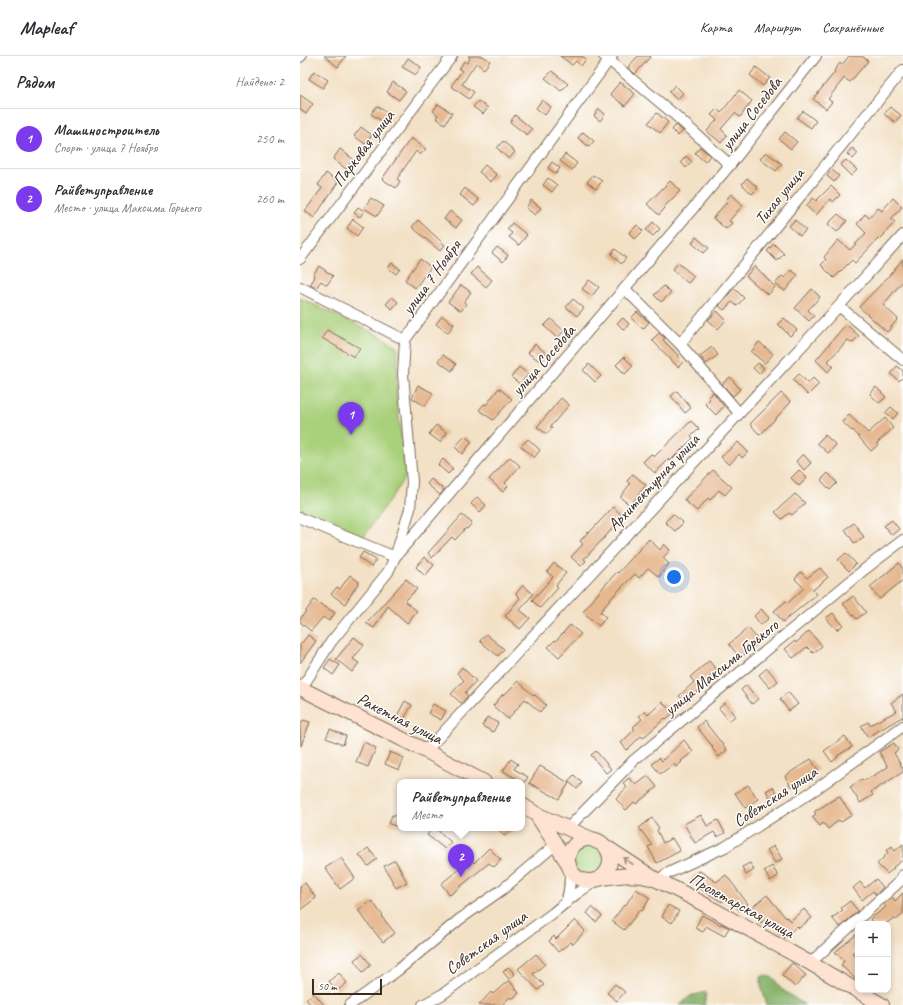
<!DOCTYPE html>
<html lang="ru">
<meta charset="utf-8">
<style>
body{margin:0;font-family:Caveat,sans-serif;background:#f7f7f7;color:#2b2b33}
.controls{position:absolute;right:12px;bottom:12px;display:grid;overflow:hidden;border-radius:8px;box-shadow:0 2px 6px #0003}
.controls button{width:36px;height:36px;display:grid;place-items:center;padding:0;border:0;border-bottom:1px solid #e1e1e2;background:#fff;color:#2b2b33;font:20px sans-serif}
.scale{position:absolute;left:12px;bottom:10px;width:70px;box-sizing:border-box;padding-left:4px;border:2px solid #3b2a1e;border-top:0;font-size:11px;line-height:14px;white-space:nowrap;color:#3b2a1e;-webkit-text-stroke:3px #fff;paint-order:stroke}
.you{position:absolute;left:374px;top:521px;width:14px;height:14px;margin:-10px;border:3px solid #fff;border-radius:50%;background:#1a73e8;box-shadow:0 0 0 6px #1a73e833}
.badge{display:grid;place-items:center;width:26px;height:26px;border-radius:50%;background:#7c3aed;color:#fff;font-size:13px;font-weight:700}
.pin{position:absolute;translate:-50% -33px;filter:drop-shadow(0 1px 2px #0008)}
.pin::after{content:'';position:absolute;top:21px;width:14px;height:12px;background:inherit;clip-path:polygon(0 0,100% 0,50% 100%)}
.popup{position:absolute;left:97px;top:723px;width:128px;height:52px;box-sizing:border-box;display:grid;place-content:center;border-radius:8px;background:#fff;filter:drop-shadow(0 1px 3px #0005);font-size:13px;white-space:nowrap;color:#7c7c81}
.popup b{font-size:15px;color:#2b2b33}
.popup::after{content:'';position:absolute;left:50%;top:100%;margin-left:-8px;border:8px solid transparent;border-top-color:#fff}
.list{margin:0;padding:0;list-style:none}
h2{display:flex;justify-content:space-between;align-items:center;height:52px;margin:0;padding:0 16px;font-size:17px}
h2 small{font-size:13px;font-weight:400;color:#7c7c81}
.list li{display:grid;grid-template-columns:26px 1fr auto;gap:12px;align-items:center;box-sizing:border-box;height:60px;padding:0 16px;border-top:1px solid #e1e1e2}
.list b{display:block;font-size:15px;white-space:nowrap}
.list p{margin:0;font-size:13px;white-space:nowrap;color:#7c7c81}
.list em{font-size:13px;font-style:normal;color:#7c7c81}
.map{position:relative;flex:none;width:603px;height:949px;overflow:hidden}
header{display:flex;align-items:center;gap:24px;box-sizing:border-box;height:56px;padding:0 20px;background:#fff;border-bottom:1px solid #e1e1e2}
header strong{font-size:19px}
nav{display:flex;gap:22px;margin-inline-start:auto;font-size:14px}
main{display:flex}
aside{flex:1;background:#fff}
.map>svg:first-child{display:block}
</style>
<header>
<strong>Mapleaf</strong>
<nav><a>Карта</a><a>Маршрут</a><a>Сохранённые</a></nav>
</header>
<main>
<aside>
<h2>Рядом<small>Найдено: 2</small></h2>
<ul class="list">
<li><span class="badge">1</span><div><b>Машиностроитель</b><p>Спорт · улица 7 Ноября</p></div><em>250 m</em></li>
<li><span class="badge">2</span><div><b>Райветуправление</b><p>Место · улица Максима Горького</p></div><em>260 m</em></li>
</ul>
</aside>
<div class="map">
<svg width="603" height="949" viewBox="0 0 603 949">
<rect width="100%" height="100%" fill="#fff"/>
<filter id="ink" filterUnits="userSpaceOnUse"><feTurbulence type="fractalNoise" baseFrequency=".025" numOctaves="2"/><feDisplacementMap in="SourceGraphic" scale="8" xChannelSelector="R" yChannelSelector="G"/><feConvolveMatrix kernelMatrix="1 2 1 2 8 2 1 2 1" color-interpolation-filters="sRGB"/></filter>
<filter id="wash" filterUnits="userSpaceOnUse"><feTurbulence type="fractalNoise" baseFrequency=".012" numOctaves="4" result="noise"/><feDisplacementMap in="SourceGraphic" scale="16" xChannelSelector="R" yChannelSelector="G"/><feGaussianBlur stdDeviation="0.9" result="paint"/><feColorMatrix in="noise" values="0 0 0 0 0 0 0 0 0 0 0 0 0 0 0 0 0 1.4 0 .05"/><feComposite in="paint" operator="in"/></filter>
<g filter="url(#wash)">
<rect width="100%" height="100%" fill="#f3e1c6"/>
<!-- green -->
<path fill="#a9d07a" stroke="#727d4c" d="M0 242 76 278 98 291 96 338 106 420 62 483 0 461Z
M274 804a16 16 0 1 1 32 0a16 16 0 1 1-32 0Z"/>
<!-- forest -->
<path fill="#86b26a" stroke="#606e44" d="M466 919 475 923 480 932 505 949H467L461 930V921Z
M406 936 405 949H380L390 940Z"/>
<g id="blocks">
<!-- building -->
<path fill="#e6b890" d="M24 0H46L38 11Z
M168 0H183L190 5 184 13 176 7 162 28 174 36 169 43 151 30 162 15 159 13 164 5 167 7 170 2Z
M260 0H282L286 3 281 10 276 5 272 9Z
M338 0H351L335 18 328 11Z
M549 0H562L568 5 550 26 544 22 528 43 532 46 526 53 513 43 535 16 534 15 540 7 542 9Z
M108 2 121 11 116 19 102 11Z
M456 11 470 22 463 30 450 19Z
M14 15 28 24 23 32 9 23Z
M252 15 268 28 261 35 245 22Z
M93 26 106 35 99 44 87 36Z
M320 26 335 38 325 50 310 38Z
M375 29 383 37 377 44 369 36Z
M439 34 452 45 440 61 435 57 421 73 427 79 421 87 407 75 417 64 411 59 417 53 421 57Z
M0 39 13 48 6 58 0 53Z
M242 44 251 51 245 59 236 52Z
M178 45 188 52 183 58 173 51Z
M138 48 152 57 145 68 136 62 138 59 133 55Z
M77 50 88 57 82 65 71 58Z
M590 51 601 59 595 66 584 58Z
M299 53 305 58 300 65 294 60Z
M503 55 516 65 511 72 497 62Z
M357 57 368 66 360 77 348 67Z
M215 59 232 73 227 79 210 66Z
M376 69 383 75 378 80 372 74Z
M61 71 72 79 65 88 54 80Z
M283 76 294 85 289 91 278 82Z
M485 76 497 86 491 93 479 83Z
M111 82 126 93 120 99 116 95 97 123 100 125 96 132 82 123Z
M203 85 215 96 209 103 197 92Z
M400 91 410 99 405 106 395 97Z
M552 92 558 97 553 103 547 98Z
M40 93 53 103 46 113 33 103Z
M466 96 482 108 476 115 460 103Z
M265 98 277 107 272 114 260 105Z
M386 100 392 106 386 112 381 106Z
M546 104 557 114 551 120 540 109Z
M252 106 260 112 256 118 248 112Z
M185 109 197 119 191 126 179 116Z
M532 114 539 120 534 126 527 120Z
M26 117 38 126 14 162 5 155 22 132 18 129Z
M293 119 302 125 296 133 287 126Z
M248 122 257 129 252 136 243 129Z
M447 122 458 132 452 138 442 128Z
M370 125 380 135 364 151 365 152 359 159 347 148Z
M531 130 540 139 533 146 530 143 516 159 506 150 513 142 516 145Z
M165 132 179 144 174 150 160 139Z
M431 138 443 149 429 165 432 167 426 173 413 162 427 146 426 144Z
M71 142 84 150 77 160 64 152Z
M593 142 602 151 591 163 595 166 584 178H585L579 184 578 183 555 207 552 204 534 222 521 209 526 204 524 201 538 184 550 194 552 192 566 177 557 168 565 158 569 162 578 152 582 155Z
M231 144 241 152 235 159 226 152Z
M58 151 64 155 60 161 54 157Z
M150 155 162 164 156 172 144 163Z
M538 158 547 165 537 176 528 168Z
M53 163 63 171 57 180 47 172Z
M118 164 145 189 140 195 112 171Z
M495 164 506 174 500 180 489 170Z
M353 166 360 173 353 180 346 174Z
M212 167 227 179 219 189 209 181 212 177 207 173Z
M337 169 343 175 335 183 329 177Z
M396 181 409 192 404 197 392 187Z
M474 188 484 198 477 205 467 195Z
M197 191 208 199 203 206 192 197Z
M315 193 326 202 321 208 311 198Z
M120 203 131 211 115 232 105 224Z
M603 203V225L583 249 598 263 587 276 559 251 587 222Z
M92 207 100 213 96 218 88 212Z
M378 207 394 220 388 227 372 214Z
M19 210 33 220 27 229 21 225 16 232 10 229 15 221 13 219Z
M455 210 475 231 468 239 446 220Z
M177 211 192 224 186 231 171 218Z
M491 214 498 219 485 235 475 228 482 220 485 222Z
M289 224 299 231 292 240 282 233Z
M161 229 171 236 164 246 166 248 161 255 148 246Z
M364 230 371 237 361 246 354 239Z
M434 232 444 242 437 250 432 246 424 254 419 250Z
M512 233 520 241 508 254 514 260 509 265 495 252Z
M92 241 98 246 92 253 86 248Z
M273 243 284 252 277 260 266 251Z
M417 255 426 264 418 273 408 264Z
M337 256 349 266 343 273 331 262Z
M142 260 154 268 148 277 136 268Z
M323 262 329 268 324 274 317 267Z
M484 262 497 274 490 280 478 268Z
M251 263 264 275 257 282 244 270Z
M546 268 559 280 552 287 548 284 528 305 533 310 528 316 516 304Z
M27 274 60 292 54 301 22 282Z
M359 277 365 282 363 284 378 299 377 300 383 306 378 311 352 284Z
M459 286 473 298 465 307 451 296Z
M235 288 247 298 241 306 228 297Z
M412 291 418 299 406 308 400 300Z
M143 299 156 308 152 315 138 305Z
M324 301 333 310 325 318 316 309Z
M458 307 464 312 459 318 453 312Z
M289 308 301 320 295 326 283 314Z
M597 310 603 315V321L599 325 591 318Z
M219 311 228 318 220 328 211 321Z
M499 318 508 327 513 322 519 328 508 339 493 324Z
M430 321 440 333 433 340 422 328Z
M118 329 133 337 125 350 112 342Z
M576 331 586 341 579 347 570 338Z
M199 332 212 343 193 364 179 354 184 348 186 349Z
M377 335 391 352 385 357 371 340Z
M413 336 424 350 416 359 405 348 410 343 408 341Z
M481 337 491 346 460 379 450 368Z
M261 342 269 349 250 371 252 372 247 378 237 371Z
M591 351 598 357 593 363 585 357Z
M549 359 568 377 585 362 593 372 577 387 578 389 571 395 553 374 552 375 542 366Z
M391 365 399 373 391 380 393 382 370 405 369 403 355 417 343 406 351 398 354 401Z
M136 369 147 377 140 386 129 378Z
M525 379 536 389 528 397 517 387Z
M165 380 172 386 162 398 155 391Z
M228 383 240 394 234 402 221 390Z
M438 386 448 396 442 402 439 398 429 409 421 401Z
M503 398 511 407 504 414 496 405Z
M210 401 220 410 205 427 208 430 203 436 189 423Z
M143 403 153 413 148 418 138 409Z
M413 414 432 431 425 439 419 434 410 444 408 442 397 455 384 444Z
M499 414 507 422 499 430 491 422Z
M528 417 537 427 530 434 521 424Z
M333 418 346 429 330 449 321 442V440L330 428 327 425Z
M131 423 144 434 140 439 127 428Z
M495 438 505 447 492 459 489 457 482 463 475 456Z
M177 441 186 449 180 456 171 448Z
M313 451 323 460 305 481 284 503 286 505 281 510 271 501 283 488 280 485 288 476 289 477Z
M373 458 383 467 375 475 365 466Z
M162 459 172 467 167 473 166 472 155 484 152 481 132 502 128 497Z
M592 464 599 473 592 479 584 470Z
M554 467 564 481 554 487 545 473Z
M349 483 360 494 364 488 370 494 363 502 369 508 359 521 348 512 339 522 335 518 314 539 300 556 306 561 299 570 283 556 304 530 317 516 318 517Z
M63 496 76 504 71 511 59 502Z
M546 497 556 508 549 515 538 504Z
M124 501 134 509 125 520 116 511Z
M254 507 266 517 256 529 258 532 240 552 232 544 253 521 247 516Z
M599 507 603 513V524L580 543 570 531Z
M520 512 528 521 513 534 517 538 483 566 474 555 486 545 488 547 504 532 495 523 501 516 507 522Z
M50 519 59 526 45 548 31 538 37 531 40 533Z
M106 523 117 533 105 545 117 555 107 567 88 550 74 572 66 567Z
M223 529 233 538 220 554 230 562 220 573 205 560 220 542 216 538Z
M553 540 566 556 557 563 543 548Z
M14 544 35 557 29 565 23 561 11 575 0 566V563Z
M461 553 469 562 461 569 454 560Z
M533 557 543 569 537 574 526 562Z
M270 569 281 578 259 601 248 591 255 584 256 585Z
M448 572 460 586 440 602 429 588Z
M509 575 522 590 513 597 507 591 493 602 485 593 495 585 496 587Z
M186 578 204 593 198 600 180 585Z
M8 579 16 585 0 607V589Z
M54 581 64 589 53 603 59 607 52 616 36 603Z
M30 603 40 609 33 619 24 612Z
M409 605 418 615 405 626 406 627 386 647 379 640 394 626 390 621Z
M162 611 176 625 165 637 168 640 161 647 151 638 164 624 157 617Z
M467 612 478 625 470 632 459 619Z
M218 625 234 640 235 639 246 649 240 656 225 643 208 663 193 650 203 638 204 639Z
M446 629 458 643 452 648 441 634Z
M488 636 498 648 489 655 480 643Z
M603 638V663L602 661 568 681 561 670 568 666 570 669 597 655 591 647Z
M105 645 112 649 103 665 96 662Z
M362 646 373 657 366 663 365 662 343 682 341 680 327 694 321 687 335 673 333 671 342 663 339 660 345 655 348 659Z
M425 647 435 660 429 665 419 652Z
M133 648 146 655 141 664 128 657Z
M187 661 198 667 193 676 182 670Z
M3 664 10 666 1 690 0 671Z
M404 665 427 694 419 701 412 692 413 691 397 671Z
M30 673 46 680 43 689 26 682Z
M545 680 552 691 537 700 538 701 532 706 524 695Z
M384 684 393 696 381 705 382 706 376 711 374 708 360 718 352 708 359 702 362 705Z
M64 686 76 692 68 711 56 706Z
M594 687 598 694 594 697 603 713V716L571 736 573 739 560 747 550 731 562 723 564 725 588 711 579 696Z
M296 695 311 713 306 717 291 699Z
M90 696 104 702 99 714 85 708Z
M211 703 218 708 214 713 228 721 225 726H215L217 723 203 715Z
M511 703 518 714 491 731 485 720Z
M240 710 269 727 259 743 229 727Z
M274 719 282 727 277 733 268 725Z
M348 720 357 731 336 748 334 746 326 754 316 743 327 731 323 727 329 722 336 729Z
M448 729 458 743 445 752 435 737Z
M473 731 479 741 472 745 466 735Z
M539 740 552 759 541 766 539 764 528 773 523 767 520 770 512 761 516 758 514 756Z
M92 759 100 761V771L89 768Z
M401 759 407 770 418 764 425 777 417 781 414 776 395 787 384 768Z
M352 762 359 772 357 774 363 787 372 782 380 795 357 807 348 791 352 789 339 772Z
M133 772H135L151 786 145 793 127 779Z
M198 772H216L204 780Z
M603 788V804L593 811 594 812 587 818 577 808 588 797 586 795 592 790 595 795Z
M474 790 482 803 475 807 467 794Z
M68 792 77 803 68 810 59 799Z
M189 792 201 804 194 811 189 807 150 839 141 828 171 803 174 807Z
M41 802 55 822 40 833 25 812Z
M95 804 107 826 96 832 84 810Z
M450 807 454 814 446 819 442 811Z
M472 810 478 820 470 825 464 815Z
M400 815 416 826 426 819 448 848 440 855 426 840 422 846 389 826 392 820Z
M576 823 583 831 576 839 573 835 562 844 553 832 560 826 565 832Z
M5 827 16 842 0 854V831Z
M336 833 350 842 342 855 340 854 324 874 312 865 324 849 325 850Z
M603 837V858L596 864 594 862 585 868H573L570 863 586 851 584 848 592 841 595 845Z
M467 839 486 862 487 861 490 865 504 853 512 862 499 872 497 870 484 882 467 862 461 867 450 853Z
M72 845 83 860 82 861 95 877 83 886 69 869 58 854Z
M550 845 558 855 540 871 532 862 543 854 541 852Z
M368 849 379 855 372 867 362 861Z
M292 851 302 860 296 866 287 857Z
M402 859 421 869V868L429 872 424 880 406 870 403 876 395 872Z
M275 864 285 875 273 888 271 886 258 896 249 885 254 880 256 883Z
M558 877V892L552 897 558 903V925L541 909 544 905 535 896Z
M62 898 71 909 63 916 54 904Z
M236 898 245 908 233 918 244 929 238 934 218 913Z
M492 907 506 919 495 931 482 919Z
M208 911 215 918 209 923 203 916Z
M39 917 47 927 37 935 29 925Z
M209 924 219 937 212 943 210 941 202 949H179L191 936 193 938Z
M315 928 325 936 317 945 307 937Z
M14 937 24 949H11L6 943Z"/>
</g>
</g>
<g filter="url(#ink)">
<use href="#blocks" fill-opacity="0" stroke="#7b6a59" stroke-width="1"/>
<g fill="none" stroke-linecap="round" stroke-linejoin="round">
<defs>
<path id="street" d="M304 0 375 59 430 109
M0 1 1 0
M0 203 152 0
M0 231 105 284
M325 233 380 288 439 357
M539 250 603 304
M380 288 603 14
M0 462 95 501 110 453 112 426 103 318 105 284 312 0
M1 633 31 586 88 516 95 501 430 109 516 0
M126 695 539 250 603 179
M268 772 334 704 565 513 603 484
M358 825 366 818 425 791 516 733 603 670
M266 847C270 834 271 823 269 809
M510 907 599 826 603 819
M50 949 97 915 160 863 203 833 255 789
M123 949 143 938 253 857 276 838 298 823"/>
<path id="secondary" d="M0 632 126 695 184 726
M222 749 236 758 300 787 355 823 389 840 510 907 582 949
M236 758 269 809
M268 804a21 21 0 1 1 42 0a21 21 0 1 1-42 0Z
M298 823C315 820 333 817 351 822"/>
</defs>
<!-- street casing -->
<use href="#street" stroke="#7b6a59" stroke-width="12"/>
<!-- secondary casing -->
<use href="#secondary" stroke="#7b6a59" stroke-width="16"/>
<!-- street -->
<use href="#street" stroke="#fff" stroke-width="10"/>
<!-- secondary -->
<use href="#secondary" stroke="#fee3d2" stroke-width="14"/>
</g>
<!-- one-way arrows -->
<defs><path id="oneway-shaft" d="M-6 0H5M1.5-3L5.5 0L1.5 3" fill="none" stroke-width="1.6" stroke-linecap="round" stroke-linejoin="round"/></defs>
<use stroke="#9c8678" href="#oneway-shaft" transform="translate(328 805) rotate(-146)"/>
</g>
<g text-anchor="middle" stroke-width="3" stroke-linejoin="round" paint-order="stroke">
<!-- street labels -->
<g font-size="17" fill="#3b2a1e" stroke="#fff">
<text transform="translate(451 57) rotate(-52)" y="6">улица Соседова</text>
<text transform="translate(63 92) rotate(-53)" y="6">Парковая улица</text>
<text transform="translate(479 140) rotate(-51)" y="6">Тихая улица</text>
<text transform="translate(131 221) rotate(-54)" y="6">улица 7 Ноября</text>
<text transform="translate(243 304) rotate(-49)" y="6">улица Соседова</text>
<text transform="translate(353 426) rotate(-47)" y="6">Архитектурная улица</text>
<text transform="translate(421 611) rotate(-39)" y="6">улица Максима Горького</text>
<text transform="translate(100 662) rotate(27)" y="6">Ракетная улица</text>
<text transform="translate(475 740) rotate(-33)" y="6">Советская улица</text>
<text transform="translate(442 849) rotate(29)" y="6">Пролетарская улица</text>
<text transform="translate(186 886) rotate(-36)" y="6">Советская улица</text>
</g>
</g>
</svg>
<div class="controls">
<button>+</button>
<button>−</button>
</div>
<div class="scale">50 m</div>
<div class="you"></div>
<div class="pin badge" style="left:51px;top:379px">1</div>
<div class="pin badge" style="left:161px;top:821px">2</div>
<div class="popup"><b>Райветуправление</b>Место</div>
</div>
</main>
